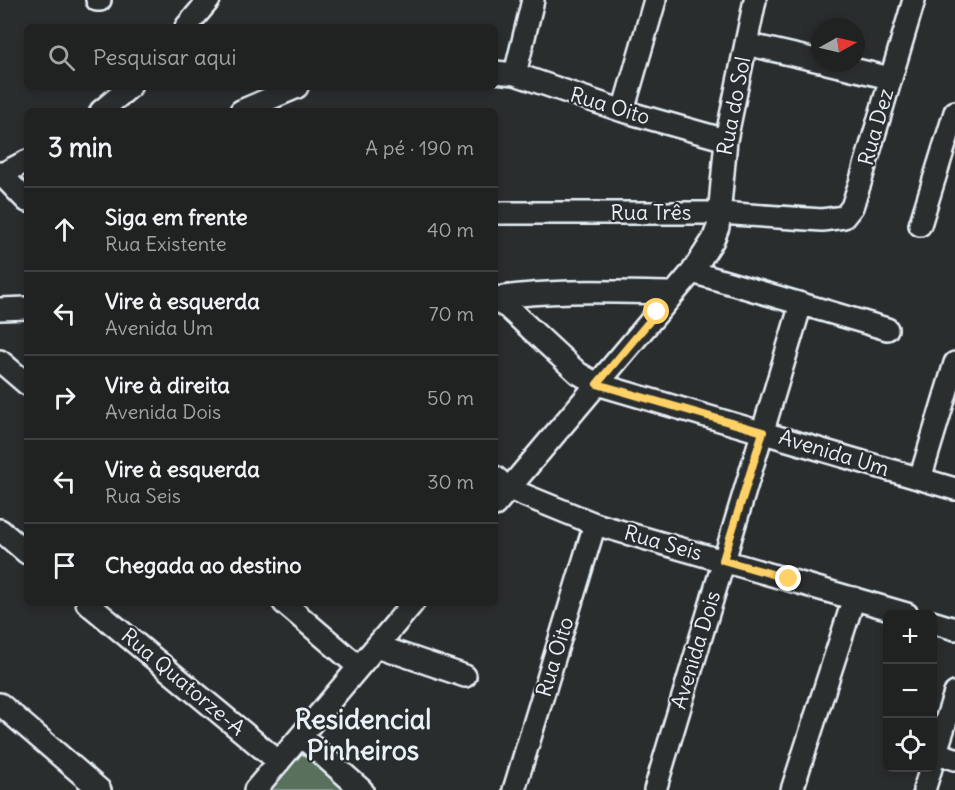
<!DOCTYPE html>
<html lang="pt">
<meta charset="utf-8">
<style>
body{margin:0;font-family:Delius,sans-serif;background:#2d2f2f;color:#f1f3f6}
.controls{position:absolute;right:18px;bottom:18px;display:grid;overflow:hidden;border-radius:9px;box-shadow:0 3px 9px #0003}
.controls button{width:54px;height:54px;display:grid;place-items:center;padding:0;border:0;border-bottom:2px solid #3d3f40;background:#202222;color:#f1f3f6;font:30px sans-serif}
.compass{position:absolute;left:811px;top:18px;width:54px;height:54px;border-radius:50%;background:#202222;box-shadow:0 3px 9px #0003;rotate:82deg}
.stop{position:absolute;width:18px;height:18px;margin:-14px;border:4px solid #ffd166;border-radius:50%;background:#fff}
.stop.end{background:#ffd166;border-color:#fff;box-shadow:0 2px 6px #0008}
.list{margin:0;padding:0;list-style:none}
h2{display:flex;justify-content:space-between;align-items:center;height:78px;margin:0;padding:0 24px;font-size:26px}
h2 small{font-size:20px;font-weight:400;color:#a2a4a5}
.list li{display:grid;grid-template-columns:39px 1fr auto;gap:18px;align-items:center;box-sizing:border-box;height:84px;padding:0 24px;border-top:2px solid #3d3f40}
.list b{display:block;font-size:22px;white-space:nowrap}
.list p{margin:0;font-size:20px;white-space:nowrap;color:#a2a4a5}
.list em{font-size:20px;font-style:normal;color:#a2a4a5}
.icon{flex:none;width:33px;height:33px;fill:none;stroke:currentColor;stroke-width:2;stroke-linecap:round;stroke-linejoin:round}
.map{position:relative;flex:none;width:955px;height:790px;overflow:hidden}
.search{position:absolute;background:#202222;box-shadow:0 3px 9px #0003;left:24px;top:24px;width:474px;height:66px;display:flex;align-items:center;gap:15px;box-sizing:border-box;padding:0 21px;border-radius:9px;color:#a2a4a5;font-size:22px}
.panel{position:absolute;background:#202222;box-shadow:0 3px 9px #0003;left:24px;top:108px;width:474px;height:498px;border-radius:9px}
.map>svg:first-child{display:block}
</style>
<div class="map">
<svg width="955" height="790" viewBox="0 0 955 790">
<rect width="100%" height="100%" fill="#2a2d2e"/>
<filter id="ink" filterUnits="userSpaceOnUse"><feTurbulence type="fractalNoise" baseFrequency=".0167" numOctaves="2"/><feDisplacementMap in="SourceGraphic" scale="12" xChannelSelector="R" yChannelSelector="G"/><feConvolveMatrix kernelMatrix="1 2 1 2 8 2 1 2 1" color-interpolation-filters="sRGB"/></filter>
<g filter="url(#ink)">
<!-- green -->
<path fill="#586f5c" stroke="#a0b0aa" stroke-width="1.5" d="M298 750 344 790H263Z"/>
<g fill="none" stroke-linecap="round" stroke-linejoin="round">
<defs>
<path id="minor" d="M97 0H100
M186 27 209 0
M746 44 820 61
M827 63 890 78
M495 72 515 74 623 111 726 140
M515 74 533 0
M101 111 130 87
M241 111 297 87
M623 111 655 0
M0 173 27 201
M2 174 27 161
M495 213H720L822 220 844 217 852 207 860 183 914 0
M920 225 955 112
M692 272 887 329
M495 298C554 289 613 292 672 293
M495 301 507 307 578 373 597 384 955 489
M0 309 27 308
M0 361 27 384
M495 477 509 489 595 524 907 614
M920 479 955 363
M495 505 692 272 713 240 718 227 726 140 755 0
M0 530 27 553
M87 603 279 762
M284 603 359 667
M932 622 955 629
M377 646 465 676
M0 704 100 790
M301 736 362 790
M936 753 955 759
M932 764 955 693
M255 790 413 603
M514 790 595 524
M655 790 801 304
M792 790 854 598
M924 790 931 768"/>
</defs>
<!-- minor casing -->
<use href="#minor" stroke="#e8f1f8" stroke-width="26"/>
<!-- minor -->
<use href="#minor" stroke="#2a2d2e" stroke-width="21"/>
</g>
</g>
<g fill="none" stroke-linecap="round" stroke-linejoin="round" filter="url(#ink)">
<!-- route -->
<path stroke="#ffd166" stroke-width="8" d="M657 312 597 384 763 432 723 560 789 579"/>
</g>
<g text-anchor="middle" stroke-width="4.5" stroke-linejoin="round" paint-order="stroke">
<!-- street labels -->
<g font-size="21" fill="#e8f1f8" stroke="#2a2d2e">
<text transform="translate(610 106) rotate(17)" y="7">Rua Oito</text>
<text transform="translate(734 106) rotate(-79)" y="7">Rua do Sol</text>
<text transform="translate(876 127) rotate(-74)" y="7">Rua Dez</text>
<text x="651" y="220">Rua Três</text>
<text transform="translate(834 453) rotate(17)" y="7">Avenida Um</text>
<text transform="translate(663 543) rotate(16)" y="7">Rua Seis</text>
<text transform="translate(696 650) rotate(-73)" y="7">Avenida Dois</text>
<text transform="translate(555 657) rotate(-73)" y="7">Rua Oito</text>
<text transform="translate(183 682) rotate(40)" y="7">Rua Quatorze-A</text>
</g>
<!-- district labels -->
<g font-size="27" font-weight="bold" fill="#e8f1f8" stroke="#2a2d2e">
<text x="363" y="729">Residencial<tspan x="363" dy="31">Pinheiros</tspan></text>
</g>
</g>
</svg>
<div class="controls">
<button>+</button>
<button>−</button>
<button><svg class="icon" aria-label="locate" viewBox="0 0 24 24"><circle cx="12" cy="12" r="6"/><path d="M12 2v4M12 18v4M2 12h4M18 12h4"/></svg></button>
</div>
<svg class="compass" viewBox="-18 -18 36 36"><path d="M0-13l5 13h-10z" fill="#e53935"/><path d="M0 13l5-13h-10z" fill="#a2a4a5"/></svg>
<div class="stop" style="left:657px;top:312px"></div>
<div class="stop end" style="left:789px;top:579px"></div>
<div class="search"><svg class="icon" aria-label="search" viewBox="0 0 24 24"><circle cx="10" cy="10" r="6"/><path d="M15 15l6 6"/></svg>Pesquisar aqui</div>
<section class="panel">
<h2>3 min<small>A pé · 190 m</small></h2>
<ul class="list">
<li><svg class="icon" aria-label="ahead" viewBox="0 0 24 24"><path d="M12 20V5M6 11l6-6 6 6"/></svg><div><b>Siga em frente</b><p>Rua Existente</p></div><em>40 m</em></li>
<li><svg class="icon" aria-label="left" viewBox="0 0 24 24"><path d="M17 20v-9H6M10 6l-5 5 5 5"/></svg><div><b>Vire à esquerda</b><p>Avenida Um</p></div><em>70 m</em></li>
<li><svg class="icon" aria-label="right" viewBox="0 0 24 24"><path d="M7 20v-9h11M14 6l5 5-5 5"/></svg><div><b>Vire à direita</b><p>Avenida Dois</p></div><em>50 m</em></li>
<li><svg class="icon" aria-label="left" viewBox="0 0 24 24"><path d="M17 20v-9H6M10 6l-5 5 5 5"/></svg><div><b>Vire à esquerda</b><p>Rua Seis</p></div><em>30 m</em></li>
<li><svg class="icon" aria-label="arrive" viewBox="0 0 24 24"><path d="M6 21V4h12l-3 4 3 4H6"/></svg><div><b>Chegada ao destino</b></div></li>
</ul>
</section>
</div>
